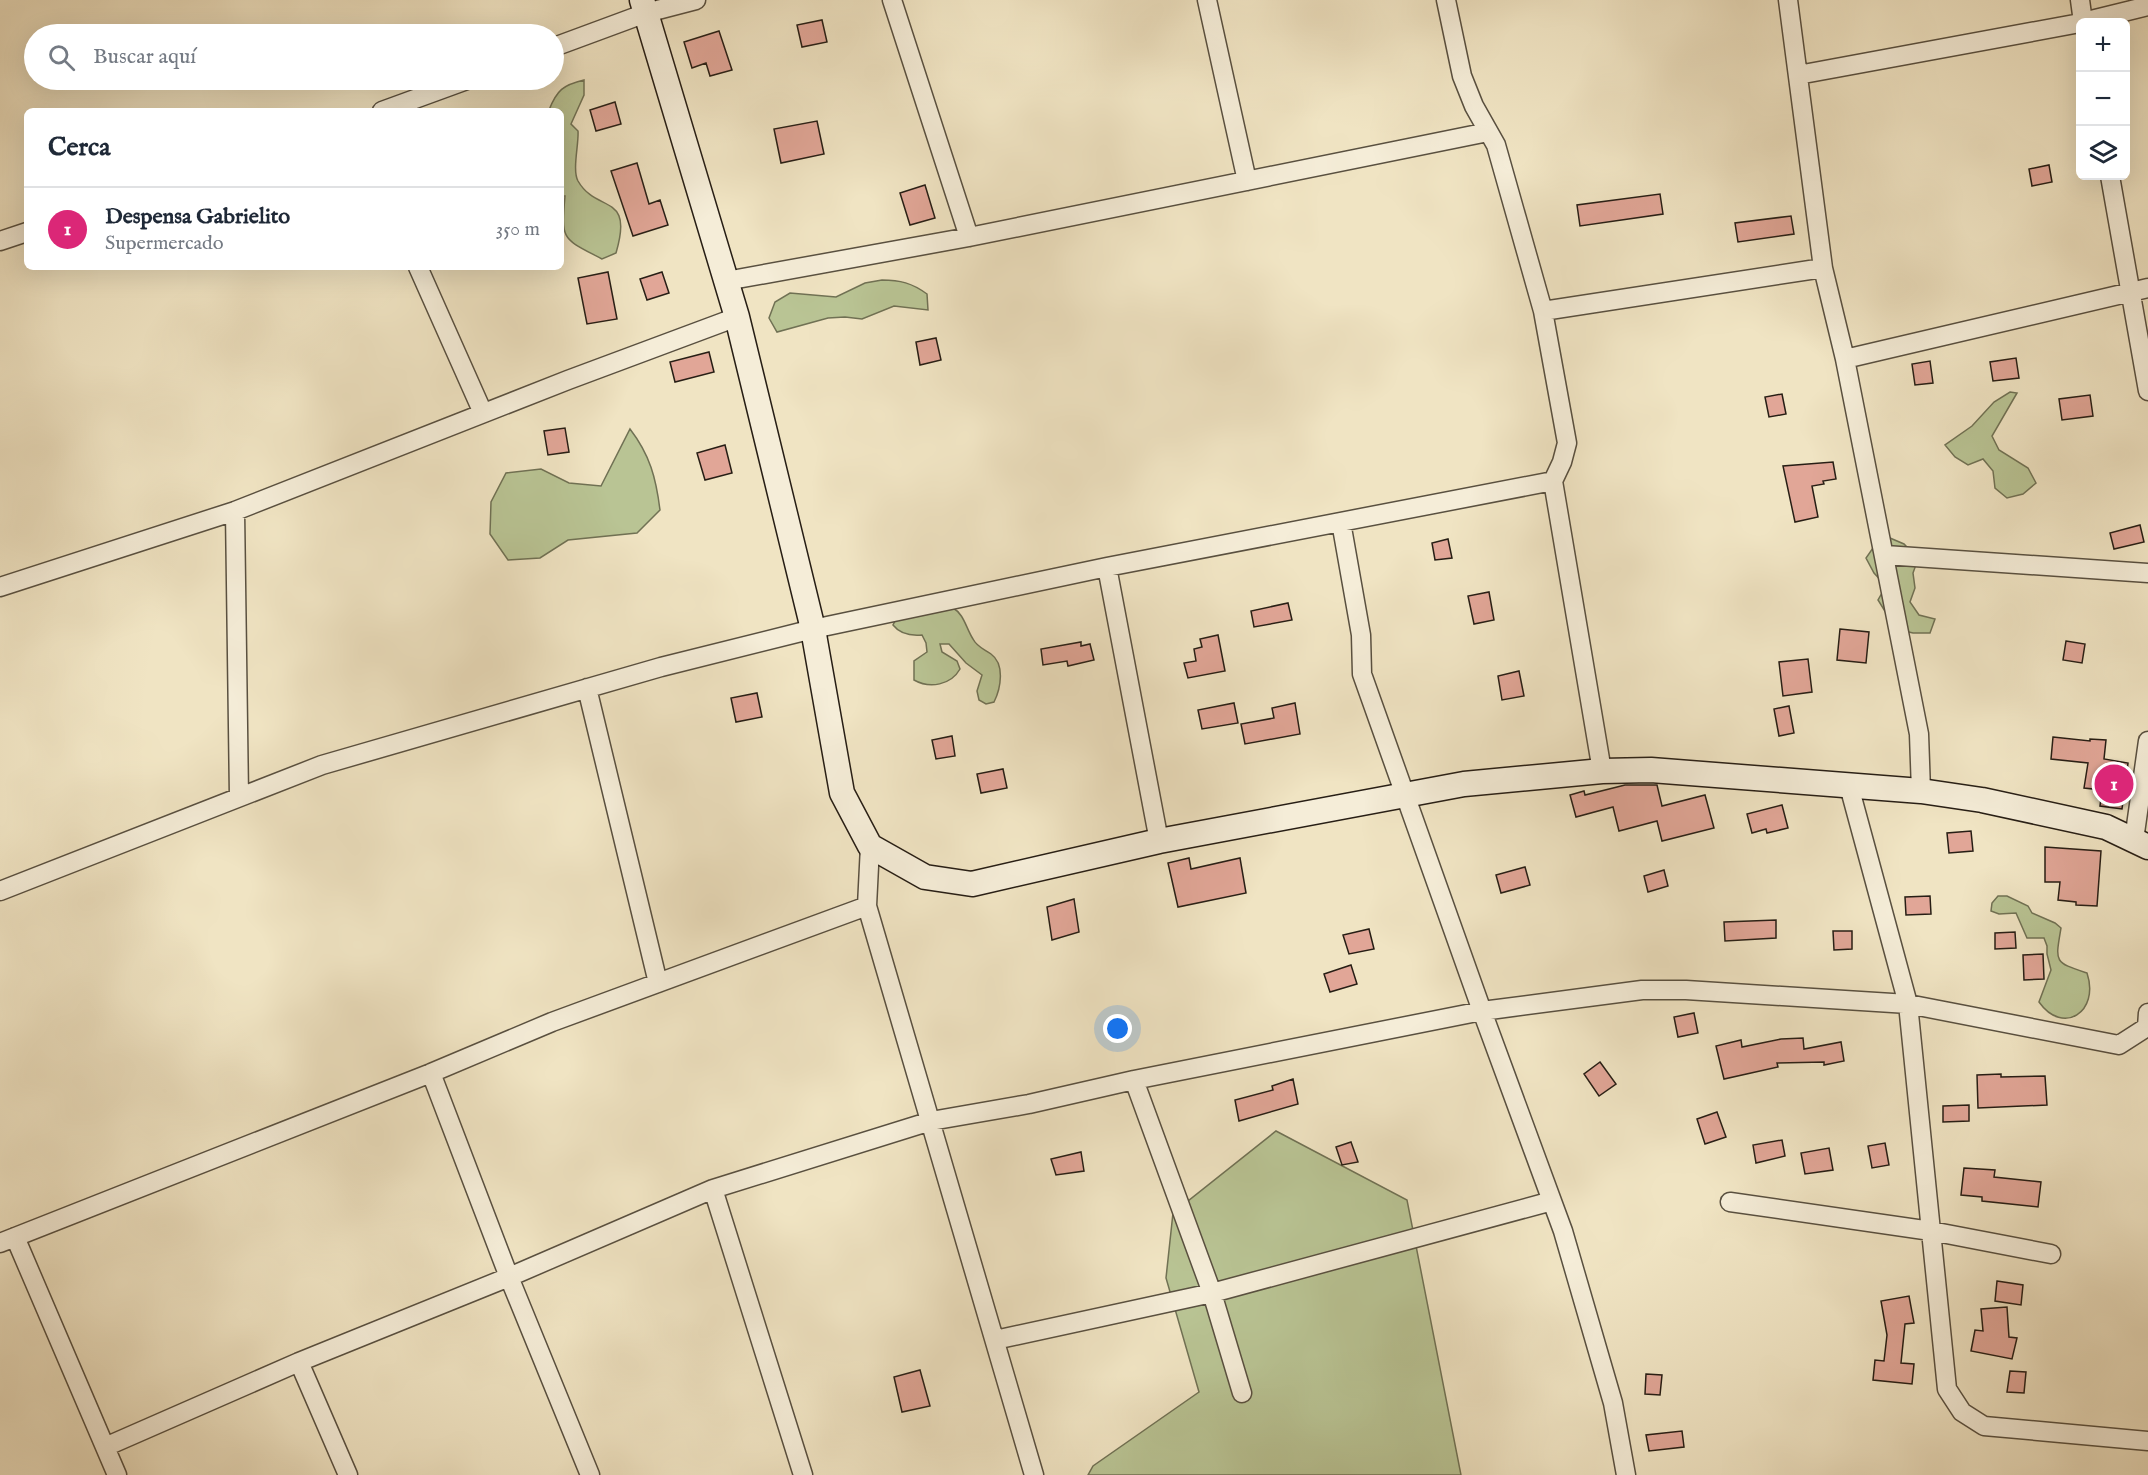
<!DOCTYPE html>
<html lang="es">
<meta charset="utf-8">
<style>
body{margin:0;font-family:"IM FELL English",serif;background:#f6f6f7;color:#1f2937}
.controls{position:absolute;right:18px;top:18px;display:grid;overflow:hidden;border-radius:9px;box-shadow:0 6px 24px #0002}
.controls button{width:54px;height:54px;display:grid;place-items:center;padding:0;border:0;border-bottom:2px solid #e0e1e3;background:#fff;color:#1f2937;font:30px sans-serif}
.you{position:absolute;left:1118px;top:1029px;width:21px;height:21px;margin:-15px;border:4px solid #fff;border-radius:50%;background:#1a73e8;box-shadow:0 0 0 9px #1a73e833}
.badge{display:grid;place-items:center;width:39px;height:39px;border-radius:50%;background:#db2777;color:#fff;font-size:20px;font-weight:700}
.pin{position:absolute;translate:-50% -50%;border:3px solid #fff;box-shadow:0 2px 6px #0006}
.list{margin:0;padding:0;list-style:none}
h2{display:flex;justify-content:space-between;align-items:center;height:78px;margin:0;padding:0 24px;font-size:26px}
h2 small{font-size:20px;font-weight:400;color:#747a83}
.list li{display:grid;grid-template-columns:39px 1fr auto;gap:18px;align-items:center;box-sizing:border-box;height:84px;padding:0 24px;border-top:2px solid #e0e1e3}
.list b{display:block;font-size:22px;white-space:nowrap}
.list p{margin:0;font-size:20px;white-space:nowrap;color:#747a83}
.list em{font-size:20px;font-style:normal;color:#747a83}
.icon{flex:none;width:33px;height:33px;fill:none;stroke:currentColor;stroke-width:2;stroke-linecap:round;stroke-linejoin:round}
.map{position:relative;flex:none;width:2148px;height:1475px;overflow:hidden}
.search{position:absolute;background:#fff;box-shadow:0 6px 24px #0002;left:24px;top:24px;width:540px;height:66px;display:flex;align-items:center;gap:15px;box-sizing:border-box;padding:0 21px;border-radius:33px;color:#747a83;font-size:22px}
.panel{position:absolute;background:#fff;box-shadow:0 6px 24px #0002;left:24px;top:108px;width:540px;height:162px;border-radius:9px}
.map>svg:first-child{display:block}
</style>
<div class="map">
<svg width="2148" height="1475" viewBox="0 0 2148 1475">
<rect width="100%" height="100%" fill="#f0e4c3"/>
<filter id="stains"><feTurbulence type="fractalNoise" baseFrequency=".00333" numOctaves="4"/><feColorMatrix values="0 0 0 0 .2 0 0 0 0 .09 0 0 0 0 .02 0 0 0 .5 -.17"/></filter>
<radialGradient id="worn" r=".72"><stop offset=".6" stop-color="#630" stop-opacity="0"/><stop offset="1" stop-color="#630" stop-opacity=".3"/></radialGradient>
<!-- green -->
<path fill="#b9c494" stroke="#707154" stroke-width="1.5" d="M584 80V95L571 124 578 131C579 144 572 170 578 181 597 214 634 192 616 253L602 259C562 238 561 241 565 196H561V111L549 110C557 90 563 85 584 80Z
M882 280C900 280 912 283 927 294L928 310 894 306 862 319 845 317 828 318 777 332 769 318 775 302 790 293 836 297 865 283Z
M2010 392 2017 393 1992 436 1999 450 2028 468 2036 483 2023 494 2007 498 1995 488 1993 471 1983 459 1968 465 1955 457 1945 445 1972 426 1994 402Z
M630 429C650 455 656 478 660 510L637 533 568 540 540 558 508 560 490 534 491 502 506 473 541 469 569 483 601 486Z
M1890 538 1904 544 1918 559 1913 573 1915 588 1910 602 1919 615 1935 619 1930 633H1913L1896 629 1878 600 1886 586 1874 573 1866 558 1875 545Z
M953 608C964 614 966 628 973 639 977 647 984 649 991 654 1005 664 1001 688 994 702L986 704 979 700 977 691 982 675 966 663 949 644H940L942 652 957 661 960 669C951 685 930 689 914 680V661L927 652 926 643 922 635C911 636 900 634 893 625L897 617Z
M1998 896H2007L2028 906 2032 913 2055 923 2061 928C2055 963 2054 962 2087 973 2100 1012 2063 1036 2039 1002L2051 970 2047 954V946L2044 938H2027L2016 913 1999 914 1991 911 1992 903Z
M1276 1131 1407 1200 1461 1475H1088L1093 1466 1199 1392 1166 1278 1173 1213Z"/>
<!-- building -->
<path fill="#e1a697" stroke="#271e15" stroke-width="1.5" d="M822 20 827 42 802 47 797 25Z
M719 31 732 70 710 76 706 63 692 68 684 42Z
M615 102 621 124 596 131 590 110Z
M817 121 824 154 781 163 774 129Z
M637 163 649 204 660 200 668 225 633 236 611 171Z
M2049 165 2052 182 2032 186 2029 169Z
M925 185 935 218 910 225 900 193Z
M1660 194 1663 214 1580 226 1577 205Z
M1791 216 1794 234 1738 242 1735 223Z
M608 272 617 319 587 324 578 278Z
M662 272 669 293 647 300 640 279Z
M936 338 941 360 920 365 916 342Z
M709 352 714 372 675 382 670 362Z
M2016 358 2019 378 1993 381 1990 362Z
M1930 361 1933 383 1915 385 1912 364Z
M1782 394 1786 414 1769 417 1765 397Z
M2090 395 2093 416 2062 420 2059 399Z
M565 428 569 452 548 455 544 431Z
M725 445 732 473 705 480 697 453Z
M1833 462 1836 479 1823 481 1824 484 1812 486 1818 517 1795 522 1783 466Z
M2140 525 2144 542 2114 549 2110 533Z
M1448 539 1452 558 1435 560 1432 543Z
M1489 592 1494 620 1474 624 1468 596Z
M1288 603 1292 620 1254 627 1251 611Z
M1840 629 1869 632 1866 663 1837 660Z
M1218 635 1225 671 1188 678 1184 663 1196 661 1194 649 1202 647 1200 639Z
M2066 641 2085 644 2082 663 2063 660Z
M1081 642V646L1090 644 1094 660 1068 666 1067 661 1043 665 1041 649Z
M1808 659 1812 692 1783 696 1779 662Z
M1519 671 1524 696 1502 700 1498 676Z
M757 693 762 717 736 722 731 698Z
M1234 703 1238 723 1202 729 1198 710Z
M1295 703 1300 734 1245 744 1241 724 1274 718 1272 708Z
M1789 706 1794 733 1779 736 1774 709Z
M952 736 955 756 936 759 932 740Z
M2053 737 2090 741V739L2106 740 2104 759 2128 763 2122 809 2100 806 2102 790 2084 788 2088 763 2051 759Z
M1003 769 1007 788 981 793 977 774Z
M1625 785H1657L1662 806 1705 795 1714 828 1662 841 1657 821 1619 831 1613 807 1576 817 1570 795 1584 791 1585 795Z
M1782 805 1788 828 1767 833 1766 829 1752 833 1747 814Z
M1971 831 1973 851 1949 853 1947 833Z
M2045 847 2101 851 2097 906 2076 905V902L2058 900 2060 882H2045Z
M1189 858 1191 869 1240 858 1246 893 1178 907 1168 863Z
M1525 867 1530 885 1501 893 1496 875Z
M1664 870 1668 886 1648 892 1644 876Z
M1930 896 1931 914 1906 915 1905 897Z
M1074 899 1079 932 1052 940 1047 907Z
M1776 920V938L1725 941 1724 922Z
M1369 929 1374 949 1349 954 1343 935Z
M1833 931H1852V949L1834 950Z
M2015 932 2016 948 1995 949V933Z
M2043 954 2044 979 2024 980 2023 955Z
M1351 965 1357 984 1330 992 1324 974Z
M1694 1013 1698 1033 1678 1037 1674 1017Z
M1803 1038 1804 1049 1841 1042 1844 1061 1824 1065V1062L1777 1063 1778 1067 1724 1079 1716 1046 1741 1040 1742 1047 1781 1039Z
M1600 1062 1616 1084 1599 1096 1584 1074Z
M2001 1074V1077L2045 1076 2047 1105 1978 1108 1977 1075Z
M1293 1079 1298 1104 1239 1121 1235 1100 1273 1090 1272 1086Z
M1969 1105V1121L1943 1122V1106Z
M1717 1112 1726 1137 1705 1144 1697 1119Z
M1782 1140 1785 1156 1756 1163 1753 1145Z
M1351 1142 1358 1162 1342 1165 1336 1147Z
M1885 1143 1889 1165 1872 1168 1868 1146Z
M1829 1148 1833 1170 1805 1174 1801 1153Z
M1081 1152 1084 1171 1056 1175 1051 1159Z
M1964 1168 1995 1170 1994 1177 2041 1182 2038 1207 1982 1201V1197L1961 1195Z
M1997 1281 2023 1285 2021 1305 1995 1301Z
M1909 1296 1914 1323 1905 1324 1901 1363 1914 1364 1912 1384 1873 1380 1875 1360 1884 1361 1887 1335 1881 1301Z
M2007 1307 2009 1337 2017 1338 2012 1359 1971 1351 1975 1330 1983 1331 1981 1309Z
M920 1370 930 1406 902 1412 894 1377Z
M2010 1371 2026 1372 2024 1393 2007 1392Z
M1646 1374 1662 1375 1660 1395 1645 1394Z
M1682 1431 1684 1447 1649 1451 1646 1435Z"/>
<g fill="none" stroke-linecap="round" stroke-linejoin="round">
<defs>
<path id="street" d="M892 0 969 237
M1207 0 1247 181
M1446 0 1462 76 1474 106 1496 145 1543 311 1567 443 1562 462 1553 481 1602 771
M1788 0 1823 268 1845 359 1919 734 1921 791
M2080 0 2083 22
M2083 22 2148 6
M554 47 646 13 696 0
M1798 75 2080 23
M382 111 467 80
M2110 176 2148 391
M0 241 27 232
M418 267 483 413
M726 281 969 237 1488 132
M1543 311 1823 268
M1845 359 2148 288
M235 511 239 797
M1341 522 1361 635 1362 674 1482 1011 1563 1231 1613 1403 1626 1475
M1885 555 2148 573
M1107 567 1159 841
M0 587 235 511 568 380 737 317
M587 688 658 983
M1849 786 1908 1004 1947 1389 1962 1412 1984 1426 2148 1441
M2134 840 2148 741
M0 891 322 765 661 667 813 629 1107 567 1553 481
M867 906 1034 1475
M431 1073 509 1277 590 1475
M1134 1080 1212 1293 1242 1393
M713 1189 803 1475
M1730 1202 1931 1231 2051 1254
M15 1237 117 1475
M0 1243 431 1073 552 1022 867 906 870 846
M995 1340 1212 1293 1552 1201
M299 1362 348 1475
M105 1447 299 1362 509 1277 713 1189 931 1121 1029 1104 1134 1080 1482 1011 1642 990H1686L1908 1004 2119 1045 2147 1027 2148 1013"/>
<path id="secondary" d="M642 0 737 317 813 629 842 793 870 846 925 877 972 884 1159 841 1464 784 1602 771 1651 770 1921 791 1982 800 2106 827 2148 847"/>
</defs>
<!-- street casing -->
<use href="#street" stroke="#595040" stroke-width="21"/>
<!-- secondary casing -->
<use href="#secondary" stroke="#271e15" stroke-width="27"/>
<!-- street -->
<use href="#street" stroke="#f5edd8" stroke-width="18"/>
<!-- secondary -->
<use href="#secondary" stroke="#f5edd8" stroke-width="24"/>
</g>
<rect width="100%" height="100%" filter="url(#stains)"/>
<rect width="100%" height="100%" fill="url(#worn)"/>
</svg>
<div class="controls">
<button>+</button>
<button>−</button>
<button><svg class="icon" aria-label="layers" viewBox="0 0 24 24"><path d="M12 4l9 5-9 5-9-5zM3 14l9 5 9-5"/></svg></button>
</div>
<div class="you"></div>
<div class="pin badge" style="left:2114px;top:784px">1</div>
<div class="search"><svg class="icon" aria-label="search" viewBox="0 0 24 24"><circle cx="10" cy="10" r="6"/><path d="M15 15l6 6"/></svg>Buscar aquí</div>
<section class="panel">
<h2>Cerca<small></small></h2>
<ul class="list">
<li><span class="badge">1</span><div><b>Despensa Gabrielito</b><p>Supermercado</p></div><em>350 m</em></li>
</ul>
</section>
</div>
